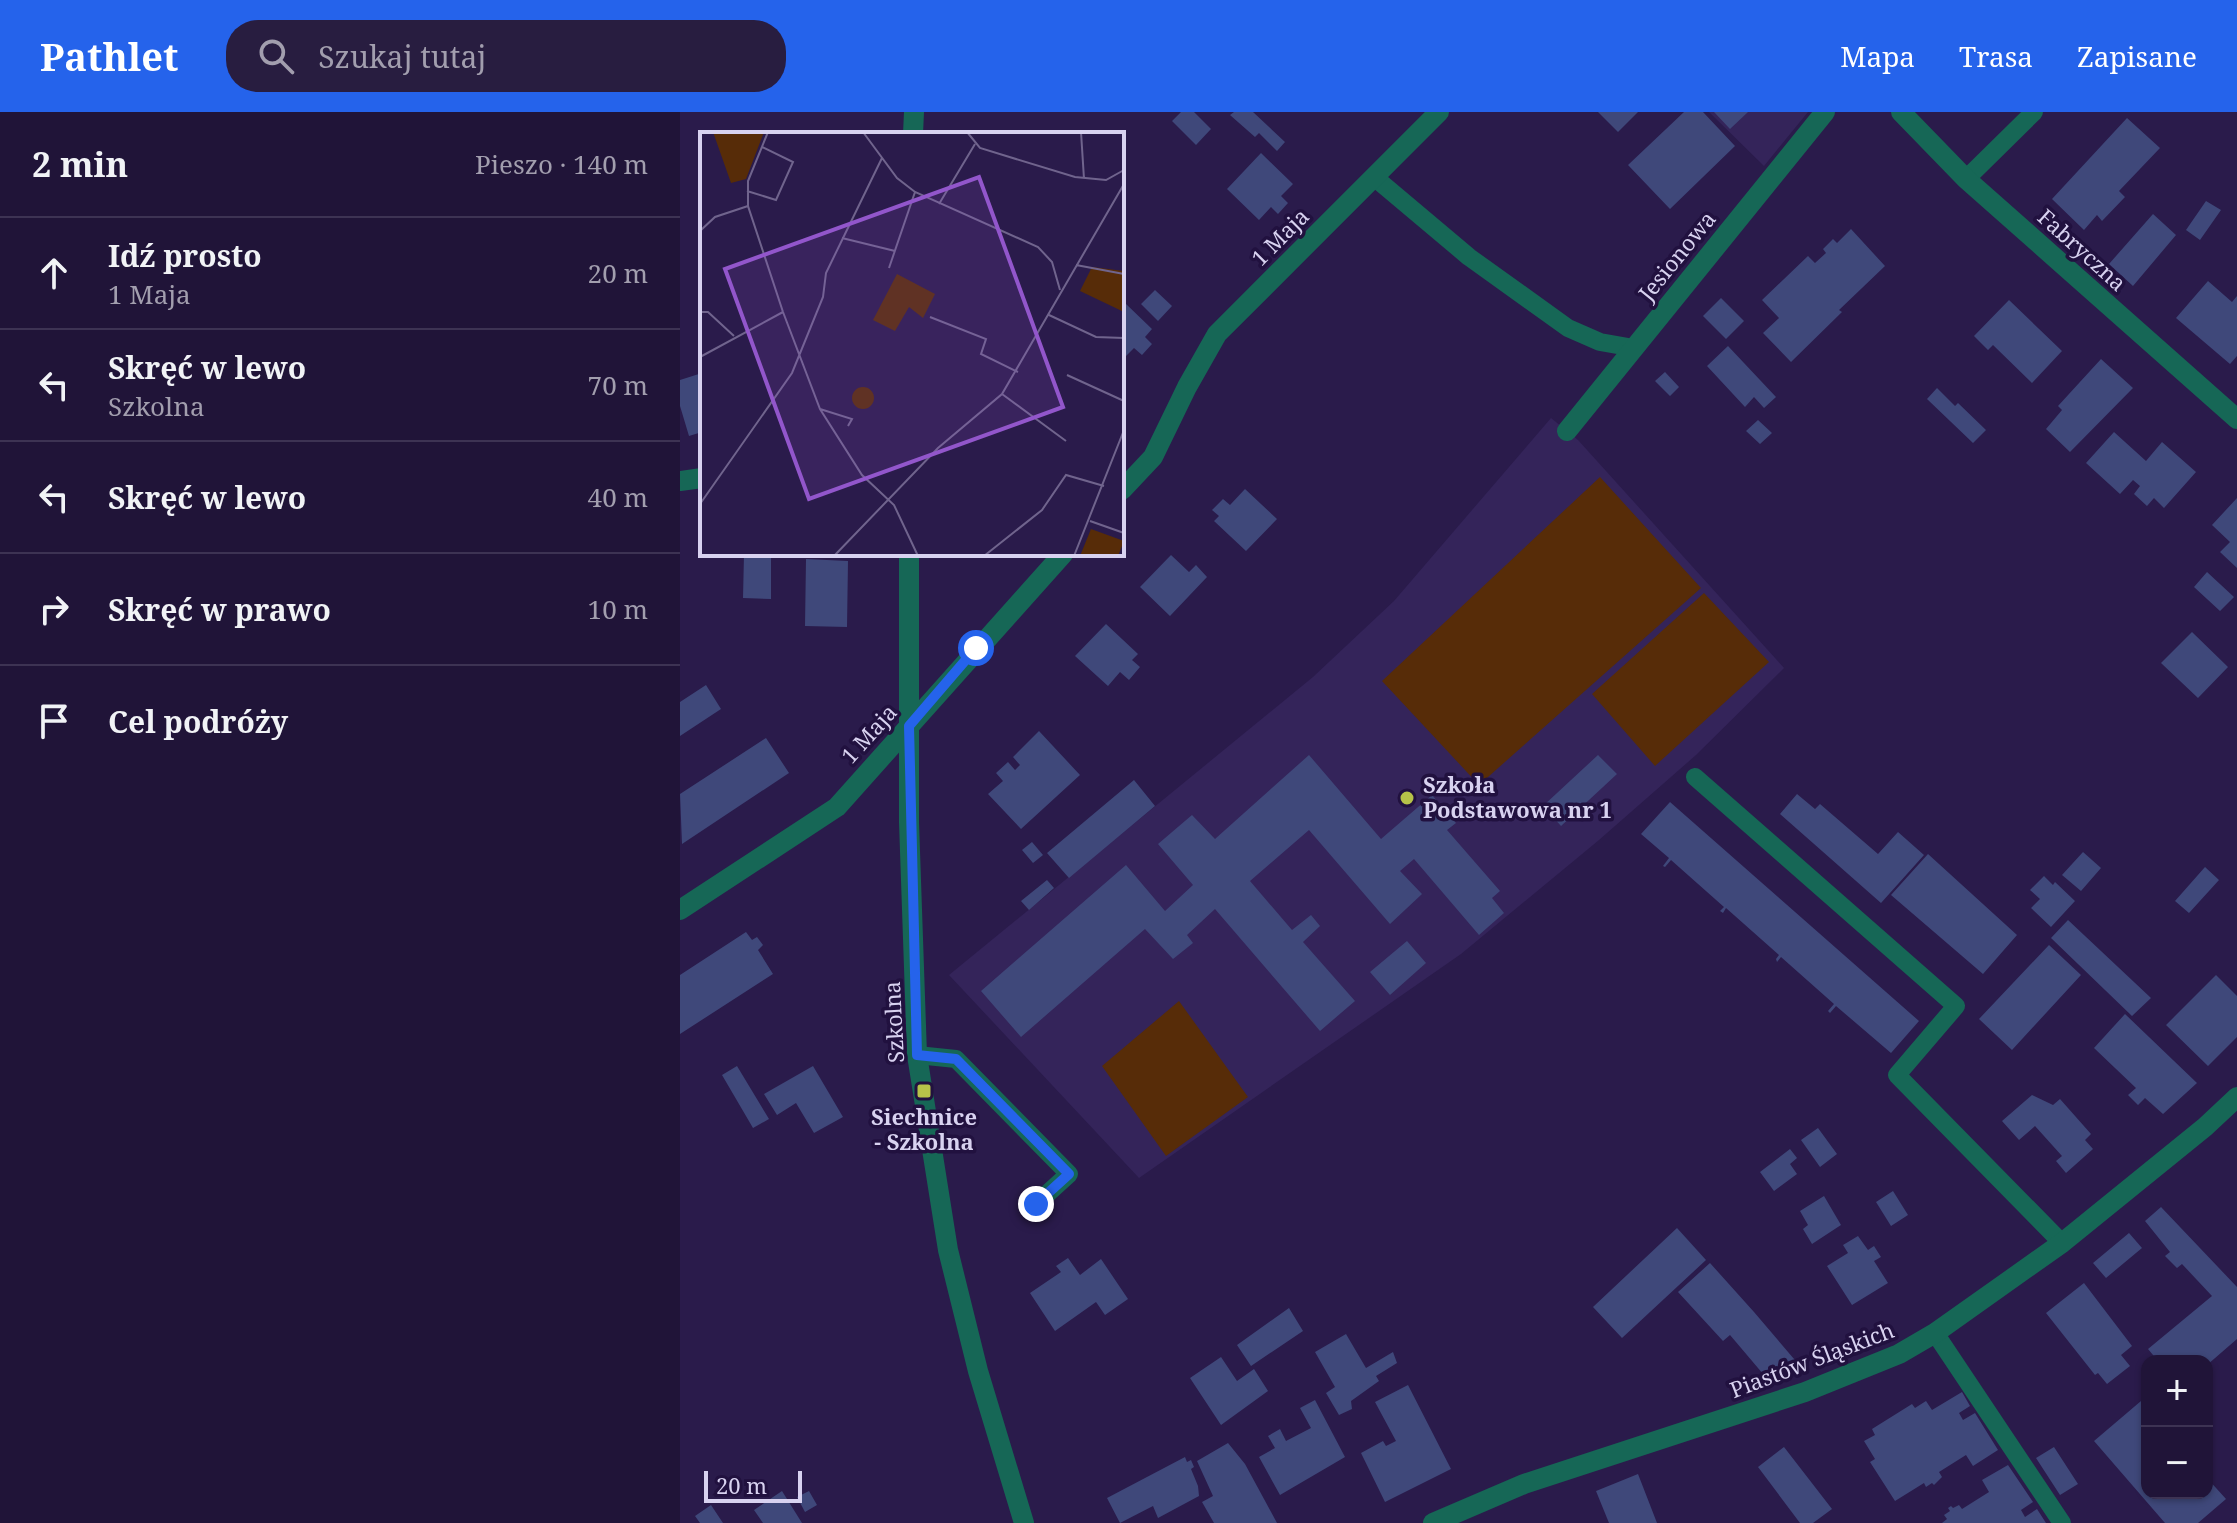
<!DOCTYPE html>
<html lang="pl">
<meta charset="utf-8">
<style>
body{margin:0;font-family:"Noto Serif",serif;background:#281d40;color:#f1f3f6}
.controls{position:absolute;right:24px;bottom:24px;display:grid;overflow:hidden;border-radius:16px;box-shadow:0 2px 6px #0004}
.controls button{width:72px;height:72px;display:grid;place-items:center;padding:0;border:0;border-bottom:2px solid #3d3353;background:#201438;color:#f1f3f6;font:40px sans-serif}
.scale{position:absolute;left:24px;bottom:20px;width:98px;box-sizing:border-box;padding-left:8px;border:4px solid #d8d2f0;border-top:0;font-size:22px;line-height:28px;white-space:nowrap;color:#d8d2f0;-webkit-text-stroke:6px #21113f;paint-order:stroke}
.stop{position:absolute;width:24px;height:24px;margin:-18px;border:6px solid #2563eb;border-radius:50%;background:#fff}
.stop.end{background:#2563eb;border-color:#fff;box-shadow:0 2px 8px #0008}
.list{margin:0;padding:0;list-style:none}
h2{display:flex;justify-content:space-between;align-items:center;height:104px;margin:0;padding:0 32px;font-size:34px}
h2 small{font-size:26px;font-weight:400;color:#a29eae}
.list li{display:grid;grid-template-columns:52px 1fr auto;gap:24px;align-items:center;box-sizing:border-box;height:112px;padding:0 32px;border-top:2px solid #3d3353}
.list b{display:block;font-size:30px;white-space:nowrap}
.list p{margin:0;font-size:26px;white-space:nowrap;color:#a29eae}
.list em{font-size:26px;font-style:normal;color:#a29eae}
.icon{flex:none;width:44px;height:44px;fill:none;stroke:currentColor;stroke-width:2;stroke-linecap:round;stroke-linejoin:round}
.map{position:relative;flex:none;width:1557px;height:1411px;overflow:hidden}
header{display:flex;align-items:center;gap:48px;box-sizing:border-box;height:112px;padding:0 40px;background:#2563eb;color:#fff}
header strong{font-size:38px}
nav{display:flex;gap:44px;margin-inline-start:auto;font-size:28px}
.search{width:560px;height:72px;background:#281d40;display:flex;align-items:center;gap:20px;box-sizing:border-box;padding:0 28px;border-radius:32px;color:#a29eae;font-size:30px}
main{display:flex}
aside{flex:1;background:#201438}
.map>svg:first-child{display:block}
</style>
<header>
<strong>Pathlet</strong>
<div class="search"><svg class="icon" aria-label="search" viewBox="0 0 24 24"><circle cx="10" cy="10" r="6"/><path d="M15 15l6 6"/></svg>Szukaj tutaj</div>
<nav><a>Mapa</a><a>Trasa</a><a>Zapisane</a></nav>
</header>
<main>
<aside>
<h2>2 min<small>Pieszo · 140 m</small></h2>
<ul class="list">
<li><svg class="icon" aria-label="ahead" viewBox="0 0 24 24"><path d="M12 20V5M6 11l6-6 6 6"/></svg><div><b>Idź prosto</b><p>1 Maja</p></div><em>20 m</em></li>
<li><svg class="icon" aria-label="left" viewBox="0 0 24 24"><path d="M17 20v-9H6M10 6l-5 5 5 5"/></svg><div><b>Skręć w lewo</b><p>Szkolna</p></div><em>70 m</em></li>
<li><svg class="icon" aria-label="left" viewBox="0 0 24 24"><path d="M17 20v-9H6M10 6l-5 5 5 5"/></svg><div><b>Skręć w lewo</b></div><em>40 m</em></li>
<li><svg class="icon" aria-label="right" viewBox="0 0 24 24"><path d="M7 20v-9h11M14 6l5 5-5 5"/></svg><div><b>Skręć w prawo</b></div><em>10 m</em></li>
<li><svg class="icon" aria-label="arrive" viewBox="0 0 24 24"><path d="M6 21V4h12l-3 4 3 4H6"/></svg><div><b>Cel podróży</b></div></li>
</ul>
</aside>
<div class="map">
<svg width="1557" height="1411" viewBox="0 0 1557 1411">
<rect width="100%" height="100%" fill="#2a1b4b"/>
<!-- built -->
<path fill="#34245a" d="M1029 0H1128L1084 54Z
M871 306 898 328 1104 556 1016 643 919 728 781 842 459 1066 269 863 633 565 714 489Z"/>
<!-- green -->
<path fill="#572c08" d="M920 365 1021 476 799 673 702 569Z
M1024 481 1089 550 975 654 912 582Z
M499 889 568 985 486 1044 422 954Z"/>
<!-- building -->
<path fill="#3f487a" d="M501 0H514L531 17 516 33 492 9Z
M554 0H573L605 30 597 39 579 21 575 25 550 3Z
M918 0H958L938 20Z
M1004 0H1023L1055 34 990 97 948 53Z
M1034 0H1068L1050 17Z
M1447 6 1480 36 1439 79 1445 85 1422 109 1417 103 1404 118 1372 87Z
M581 41 613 72 601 84 608 91 598 102 591 95 579 108 547 77Z
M1526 89 1541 98 1520 128 1506 118Z
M1473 102 1496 123 1453 174 1429 152Z
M1171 117 1205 154 1159 198 1162 200 1111 250 1083 221 1099 206 1082 188 1128 144 1135 151 1146 141 1143 137 1153 127 1157 131Z
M1528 169 1552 190 1557 184V244L1550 252 1496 206Z
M475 178 492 194 478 209 461 192Z
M1041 186 1064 209 1046 227 1023 204Z
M1329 188 1382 239 1352 271 1313 233 1308 238 1294 224Z
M445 191 472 217 465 225 472 232 462 243 454 236 442 248V193Z
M1048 234 1096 285 1084 296 1074 285 1065 295 1027 254Z
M1421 247 1453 276 1390 340 1366 317 1382 298 1378 294Z
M985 260 999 275 990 284 975 269Z
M22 261V320L9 324 0 294V268Z
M1257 276 1275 294 1278 291 1306 318 1293 331 1247 287Z
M1078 308 1092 321 1080 332 1066 319Z
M1434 320 1466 349 1482 330 1516 360 1484 396 1474 386 1467 394 1454 382 1460 374 1453 368 1440 382 1406 351Z
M565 377 597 407 566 439 534 409 539 404 532 398 543 387 550 393Z
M1557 386V456L1540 440 1550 430 1532 413Z
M64 442H91V487L63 486Z
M491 443 509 460 516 453 527 465 490 504 460 475Z
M126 447 168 449 167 515 125 514Z
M1527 460 1554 485 1540 499 1514 475Z
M426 512 458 542 452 548 460 555 449 568 440 560 428 574 395 544Z
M1512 520 1548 555 1518 586 1481 551Z
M26 573 41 597 0 624V590Z
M359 619 400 663 341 717 308 682 323 669 316 661 328 650 335 658 340 653 333 645Z
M86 626 109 661 2 732 0 682Z
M629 643 701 727 752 683 776 711 767 718 820 779 812 786 824 801 799 823 734 747 720 759 742 782 710 812 629 718 570 769 612 818 631 803 640 814 623 830 675 889 640 919 535 797 507 823 513 831 493 847 465 817 341 925 301 879 446 753 485 799 513 773 478 732 512 703 535 727Z
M918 643 937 662 881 714 863 694Z
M454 668 475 694 389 766 367 741Z
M1117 682 1135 697 1140 692 1198 742 1218 720 1244 743 1201 791 1100 702Z
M990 690 1239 909 1211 941 1156 894 1150 901 1148 899 1154 892 1101 845 1097 850 1096 847 1099 843 1046 796 1043 801 1040 799 1044 795 991 748 985 755 983 754 989 746 961 722Z
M352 730 363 743 353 751 342 738Z
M1403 740 1421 756 1401 779 1382 763Z
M1248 742 1337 823 1303 862 1211 783Z
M1525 755 1539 768 1509 801 1495 789Z
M1364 764 1373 773 1375 770 1395 789 1371 815 1351 796 1360 787 1350 778Z
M367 768 374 776 349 798 341 789Z
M1388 808 1471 886 1452 904 1371 826Z
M66 820 72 828 77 825 83 833 78 838 93 862 0 922V863Z
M727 829 746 851 710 883 690 860Z
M1369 833 1401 863 1332 938 1299 907Z
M1536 863 1557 884V925L1528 954 1486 913Z
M1445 902 1517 971 1483 1002 1465 986 1458 993 1448 983 1456 976 1414 936Z
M57 954 89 1007 73 1016 42 963Z
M133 954 163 1005 134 1021 116 991 97 1003 84 982Z
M1352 983 1373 993 1380 987 1411 1022 1405 1028 1413 1037 1386 1061 1376 1049 1382 1044 1355 1014 1339 1028 1322 1009Z
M1138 1016 1157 1042 1140 1055 1121 1028Z
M1110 1037 1117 1046 1110 1052 1117 1062 1094 1079 1080 1060Z
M1213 1079 1228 1103 1211 1114 1196 1090Z
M1144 1084 1161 1113 1132 1132 1123 1117 1128 1113 1120 1099Z
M1481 1095 1557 1175V1227L1527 1253V1249H1478L1468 1237 1532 1184 1502 1152 1497 1156 1485 1144 1490 1140 1465 1109Z
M997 1116 1026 1148 942 1226 913 1195Z
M1449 1121 1462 1136 1426 1166 1413 1151Z
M1178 1124 1188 1138 1194 1134 1201 1145 1194 1149 1208 1171 1172 1193 1147 1154 1168 1141 1163 1133Z
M388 1146 400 1163 421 1147 448 1187 425 1203 416 1190 375 1219 350 1181 381 1160 376 1154Z
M1030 1151 1074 1200 1120 1254 1089 1269 1050 1223 1043 1229 998 1180Z
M1404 1171 1452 1234 1441 1243 1450 1254 1427 1272 1418 1261 1415 1263 1366 1201Z
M609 1196 623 1219 571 1254 557 1233Z
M666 1222 686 1256 713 1240 717 1251 696 1264 699 1269 671 1289 672 1297 659 1303 646 1281 655 1275 635 1240Z
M541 1245 557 1269 574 1257 588 1279 541 1313 510 1266Z
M728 1273 771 1357 705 1390 681 1341 703 1329 706 1334 716 1329 695 1290Z
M1282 1280 1290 1294 1279 1301 1283 1308 1295 1301 1318 1338 1293 1354 1286 1343 1259 1360 1262 1365 1254 1373 1252 1371 1246 1375 1244 1371 1215 1389 1190 1350 1195 1347 1184 1329 1195 1323 1192 1317 1232 1292 1235 1296 1246 1289 1252 1298Z
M635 1288 665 1345 600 1383 579 1345 595 1336 588 1324 600 1317 606 1329 631 1316 620 1296Z
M1461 1289 1467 1296V1381H1527V1366L1546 1387 1518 1411H1485L1414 1329Z
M548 1331 565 1352 597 1411H534L522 1390 533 1384 517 1349Z
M1104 1335 1152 1397 1133 1411H1120L1078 1355Z
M1374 1335 1398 1372 1380 1383 1356 1346Z
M505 1345 507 1350 511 1348 514 1355 511 1357 518 1374 519 1384 478 1406 473 1394 440 1411 427 1386Z
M1328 1353 1353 1390 1341 1398 1345 1405 1357 1397 1366 1411H1262L1267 1407 1264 1403 1270 1399 1268 1396 1271 1394 1273 1396 1279 1393 1282 1397 1309 1380 1302 1368Z
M958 1362 977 1411H929L916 1379Z
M102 1379 122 1411H83L74 1398Z
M129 1379 137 1393 125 1400 117 1385Z
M31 1393 43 1411H20L15 1404Z"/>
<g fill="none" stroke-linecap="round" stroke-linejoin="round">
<!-- service -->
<path stroke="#166756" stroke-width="18" d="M694 65 789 145 888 216 920 230 954 236
M1286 67 1354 0
M1015 665 1276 894 1217 963 1382 1131
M237 943 276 947 389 1062 356 1092
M1255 1221 1382 1411"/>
<!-- minor -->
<path stroke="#166756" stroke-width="20" d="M233 22 234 0
M887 319 1145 0
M0 369 22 366
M442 378 473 345 507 275 537 222 759 0
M229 442V710L237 943 268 1138 298 1259 344 1411
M0 798 157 695 383 442"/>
<!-- tertiary -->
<path stroke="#166756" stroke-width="20" d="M1221 0 1286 67 1557 307
M753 1411 844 1372 1125 1280 1219 1242 1255 1221 1382 1131 1525 1015 1557 985"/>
</g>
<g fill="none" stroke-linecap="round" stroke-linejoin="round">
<!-- route -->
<path stroke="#2563eb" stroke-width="10" d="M296 536 229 614 237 943 276 947 389 1062 356 1092"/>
</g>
<!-- markers -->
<g fill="#b6c249" stroke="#21113f" stroke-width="3">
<circle cx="727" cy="686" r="8"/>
<rect x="236" y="971" width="16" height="16" rx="4"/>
</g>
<g text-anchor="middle" stroke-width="7" stroke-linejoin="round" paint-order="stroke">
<!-- street labels -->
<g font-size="22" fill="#d8d2f0" stroke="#21113f">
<text transform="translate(600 125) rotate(-45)" y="8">1 Maja</text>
<text transform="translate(1402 138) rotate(42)" y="8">Fabryczna</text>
<text transform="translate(997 144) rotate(-51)" y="8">Jesionowa</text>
<text transform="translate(189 622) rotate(-48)" y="8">1 Maja</text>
<text transform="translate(214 910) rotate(-93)" y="8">Szkolna</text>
<text transform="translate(1132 1248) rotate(-21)" y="8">Piastów Śląskich</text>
</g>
<!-- poi labels -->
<g font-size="22" font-weight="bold" fill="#d8d2f0" stroke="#21113f" text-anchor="start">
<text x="743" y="681">Szkoła<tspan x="743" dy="25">Podstawowa nr 1</tspan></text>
<text x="244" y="1013" text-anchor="middle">Siechnice<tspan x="244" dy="25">- Szkolna</tspan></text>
</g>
</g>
<!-- overview -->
<g transform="translate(20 20)">
<rect width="424" height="424" fill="#2a1b4b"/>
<path d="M13 0H64L46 47 31 51ZM392 135 424 139V180L380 159ZM197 142 235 162 223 186 209 175 195 199 173 188ZM152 266a11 11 0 1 1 22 0a11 11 0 1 1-22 0ZM391 397 424 409 418 424H380Z" fill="#572c08"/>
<path fill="none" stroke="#70648d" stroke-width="2" d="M68 0 48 49V74L83 180 120 277 162 343 194 373 218 424M163 0 197 46 215 60 338 115 352 130 360 158M267 0 280 16 375 45 406 48 424 38M381 0 384 47M47 59 76 68 93 30 62 15M239 72 275 12M0 99 15 85 48 74M142 106 195 119M376 133 424 142M189 136 215 60M0 180H8L34 204M349 183 396 205 424 206M230 185 286 207 281 222 318 240M0 225 83 180M367 243 424 269M302 262 366 309M120 277 152 287 148 294M0 372 92 241 123 165 126 141 182 26M390 389 424 401M134 424 238 316 302 262 424 52M284 424 342 378 366 343 404 354M374 424 424 298"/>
<path fill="#9256cb" fill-opacity="0.15" stroke="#9256cb" stroke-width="4" d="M279 45 363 275 109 367 25 137Z"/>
<rect width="424" height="424" fill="none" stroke="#d8d2f0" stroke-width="4"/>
</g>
</svg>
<div class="controls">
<button>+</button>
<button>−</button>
</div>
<div class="scale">20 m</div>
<div class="stop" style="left:296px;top:536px"></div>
<div class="stop end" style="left:356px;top:1092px"></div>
</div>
</main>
